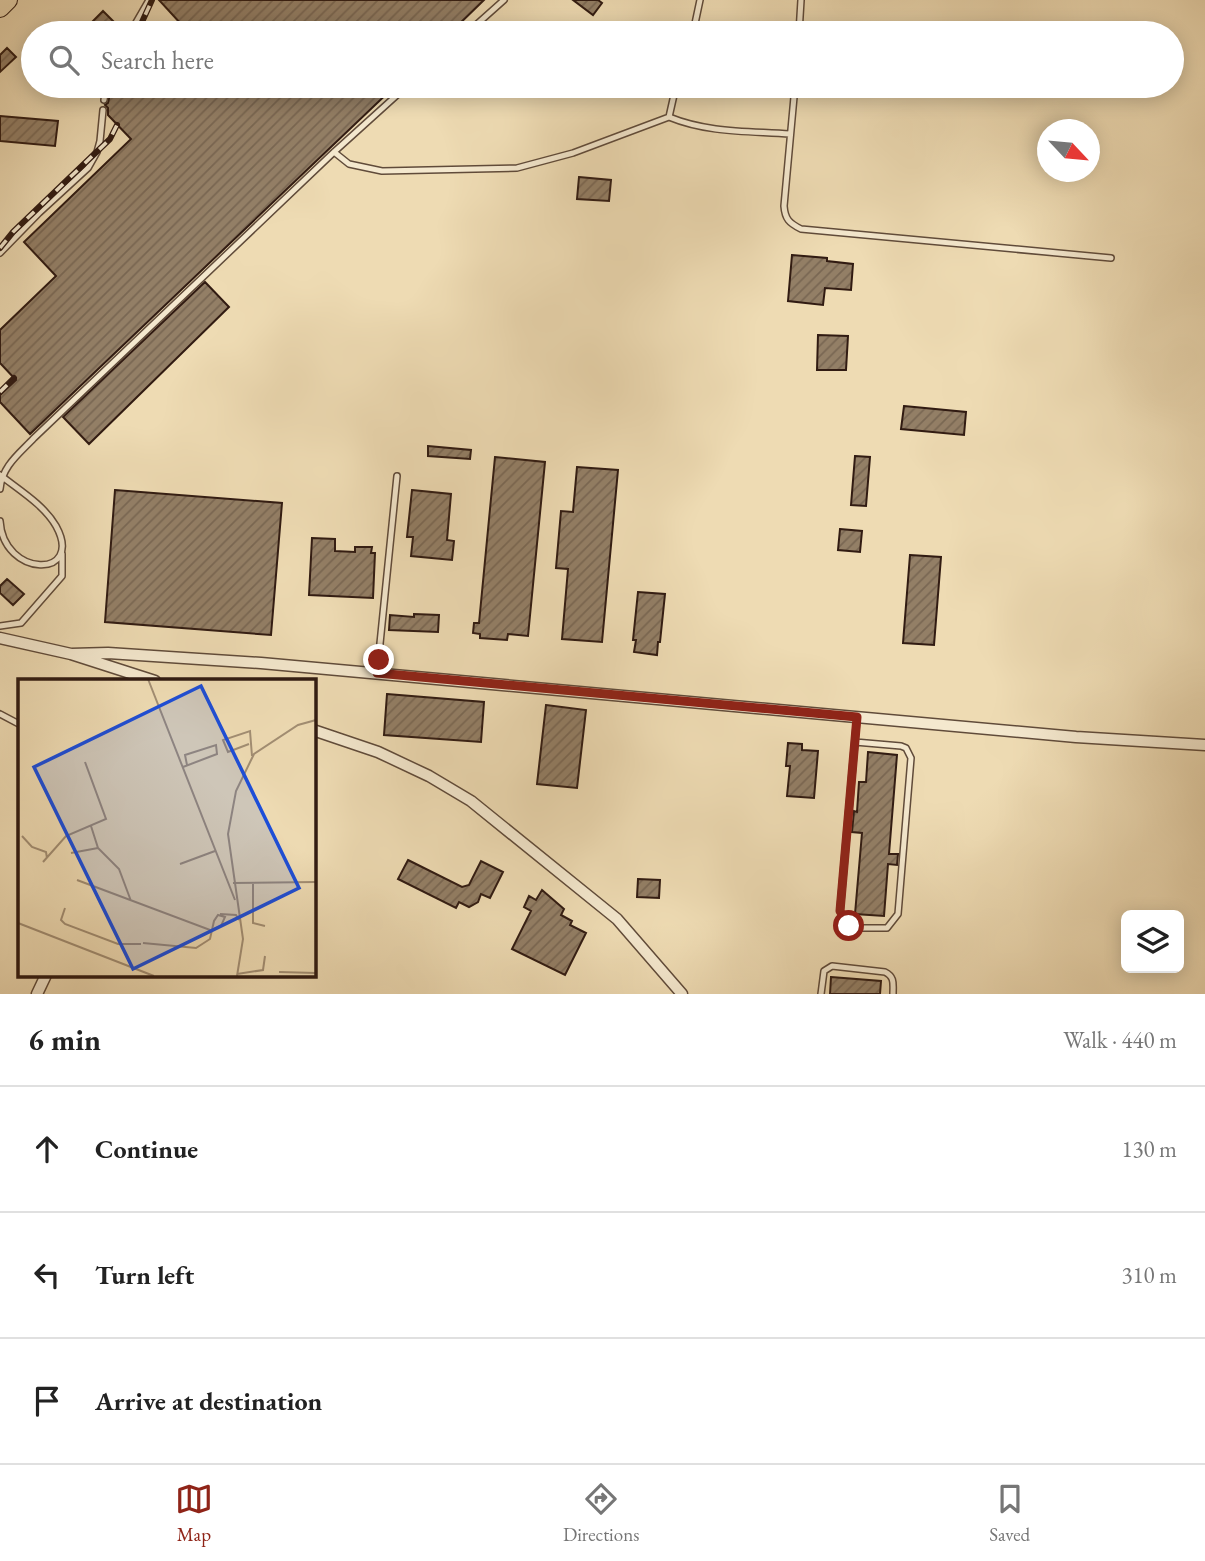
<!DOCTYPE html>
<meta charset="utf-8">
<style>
body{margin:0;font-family:"EB Garamond",serif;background:#f6f6f6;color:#222}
.controls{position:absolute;right:21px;bottom:21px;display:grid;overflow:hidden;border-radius:10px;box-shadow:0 4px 18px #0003}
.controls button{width:63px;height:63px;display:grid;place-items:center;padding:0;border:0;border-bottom:2px solid #e0e0e0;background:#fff;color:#222;font:35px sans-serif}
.compass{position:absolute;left:1037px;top:119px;width:63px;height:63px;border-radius:50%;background:#fff;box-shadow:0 4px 18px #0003;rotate:116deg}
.stop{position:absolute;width:21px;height:21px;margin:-16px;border:5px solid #8f2418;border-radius:50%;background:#fff}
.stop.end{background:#8f2418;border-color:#fff;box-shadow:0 2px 7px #0008}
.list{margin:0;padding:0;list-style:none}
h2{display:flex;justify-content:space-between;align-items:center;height:91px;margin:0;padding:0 28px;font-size:30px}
h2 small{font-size:23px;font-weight:400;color:#767676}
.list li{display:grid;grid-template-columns:46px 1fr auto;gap:21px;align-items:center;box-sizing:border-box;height:126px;padding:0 28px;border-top:2px solid #e0e0e0}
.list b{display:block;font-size:26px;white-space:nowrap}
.list em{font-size:23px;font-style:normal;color:#767676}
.icon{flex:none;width:38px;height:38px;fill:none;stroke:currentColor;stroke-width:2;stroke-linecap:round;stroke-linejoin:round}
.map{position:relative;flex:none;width:1205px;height:994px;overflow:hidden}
.search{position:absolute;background:#fff;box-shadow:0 4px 18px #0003;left:21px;right:21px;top:21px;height:77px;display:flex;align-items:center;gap:18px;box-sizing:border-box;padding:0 24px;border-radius:38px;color:#767676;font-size:26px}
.sheet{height:469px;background:#fff}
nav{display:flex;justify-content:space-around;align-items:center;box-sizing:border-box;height:98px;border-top:2px solid #e0e0e0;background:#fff;font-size:19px;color:#767676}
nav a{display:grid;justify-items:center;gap:4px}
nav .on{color:#8f2418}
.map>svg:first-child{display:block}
</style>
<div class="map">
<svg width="1205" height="994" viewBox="0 0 1205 994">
<defs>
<pattern id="building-hatch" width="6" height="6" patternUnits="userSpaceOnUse" patternTransform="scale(1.75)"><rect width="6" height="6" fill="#937f66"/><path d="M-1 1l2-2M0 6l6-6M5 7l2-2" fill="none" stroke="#796753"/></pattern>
</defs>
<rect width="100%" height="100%" fill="#eedbb3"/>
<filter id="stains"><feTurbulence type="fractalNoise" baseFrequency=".00286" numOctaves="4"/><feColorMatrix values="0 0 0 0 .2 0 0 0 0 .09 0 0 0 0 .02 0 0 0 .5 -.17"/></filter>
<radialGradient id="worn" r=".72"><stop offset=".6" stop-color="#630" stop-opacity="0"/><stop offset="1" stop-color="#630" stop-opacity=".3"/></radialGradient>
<!-- building -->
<path fill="url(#building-hatch)" stroke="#311b12" stroke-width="2" d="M159 0H484L450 33H173L182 25Z
M573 0H598L602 3 593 15Z
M103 11 114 22 103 32 93 21Z
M7 48 16 57 0 72V55Z
M119 86H395L30 434 0 402V395L16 380 0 363V330L56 276 24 242 131 139 108 115V108L105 105 108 103 110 94Z
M0 116 58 121 55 146 0 141Z
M579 177 611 180 609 201 577 199Z
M792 255 827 258V261L853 264 851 290 825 288 823 305 788 301Z
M205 282 229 307 89 444 63 417Z
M818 335 848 336 846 370H817Z
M904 406 966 412 964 435 901 429Z
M428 446 471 450 470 459 428 456Z
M855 456 870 457 866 506 851 505Z
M495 457 545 462 528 636 508 634 507 640 480 638V634L473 633 474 623H479Z
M577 467 618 470 602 642 562 639 568 569 556 568 561 511 573 512Z
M115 490 282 503 271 635 105 622Z
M412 490 451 494 447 540 454 541 452 560 411 556 413 537H407Z
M840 529 862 531 860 552 838 550Z
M312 538 335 539V551L355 552V547H372L371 553H375L373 598 309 595Z
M910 555 941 557 934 645 903 643Z
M7 579 24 594 13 605 0 593V586Z
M638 592 665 594 660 642H658L657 655 634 652 636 640H633Z
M414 614 439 615 438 632 389 630 390 615 414 617Z
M387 694 484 702 481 742 384 735Z
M546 705 586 710 577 788 537 784Z
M788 743 802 744V750L818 751 814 798 787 796 790 766H786Z
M868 752 897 755 889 854H898L897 865 888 864 884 916 855 914 862 833 852 832 854 811 857 812 859 782H866Z
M408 860 462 887 469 885 481 861 503 872 490 898 481 894 478 902 469 907 459 902 456 908 398 879Z
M638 879 660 880 659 898 637 897Z
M542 890 564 909 561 915 572 921 570 925 586 933 565 975 512 949 531 911 524 907 529 896 536 900Z
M831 977 881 981 880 994H830Z"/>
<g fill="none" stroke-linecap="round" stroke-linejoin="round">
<defs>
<path id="service" d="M130 33 149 0
M467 33 504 0
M693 33 700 0
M799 33 801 0
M795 86 784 206C785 219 789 223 801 229L1111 258
M104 100 106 86
M669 117 676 86
M334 152 349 164 382 171 517 168 573 153 669 117C708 133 749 131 790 134
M0 253 39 213 88 168 97 152 100 141 103 110
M0 475C19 490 44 505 56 526 85 579 3 578 0 521
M0 489C2 466 19 454 34 438L334 152 407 86
M0 626 21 623 62 576V554
M377 673 397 476
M0 714 19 724
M855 742 901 746 906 748 911 758 898 914 887 928H852L845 923 840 911 857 717
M821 994 824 971 832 966 885 972C895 977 893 984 893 994"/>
<path id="minor" d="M0 638 71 654 155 681
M71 654 108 653 261 663 1076 737 1205 745
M313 730 378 752 429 776 471 801 617 919 682 994
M37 994 46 975"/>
<path id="primary" d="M0 8 8 0"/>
</defs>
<!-- service casing -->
<use href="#service" stroke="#604b3a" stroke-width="8"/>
<!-- minor casing -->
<use href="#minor" stroke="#604b3a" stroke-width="13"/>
<!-- primary casing -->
<use href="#primary" stroke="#311b12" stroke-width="20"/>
<!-- service -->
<use href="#service" stroke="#f4e8ce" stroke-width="5"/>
<!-- minor -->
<use href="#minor" stroke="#f4e8ce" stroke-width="10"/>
<!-- primary -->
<use href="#primary" stroke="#eedbb3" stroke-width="18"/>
<defs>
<path id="rail" d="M137 33 152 0
M0 248 13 232 110 139 117 125
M0 392 14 378"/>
</defs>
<!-- rail casing -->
<use href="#rail" stroke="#311b12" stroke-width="6"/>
<!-- rail -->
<use href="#rail" stroke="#f4e8ce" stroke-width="3.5" stroke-dasharray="10" stroke-linecap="butt"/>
</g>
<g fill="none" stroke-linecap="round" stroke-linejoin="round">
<!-- route -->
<path stroke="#8f2418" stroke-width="9" d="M379 660 377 673 857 717 840 911 849 926"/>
</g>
<!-- overview -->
<g transform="translate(18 679)">
<rect width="298" height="298" fill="#eedbb3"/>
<path fill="none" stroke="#a28e73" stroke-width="2" d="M130 0 217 221M231 65 210 73 205 61 232 52 234 77M165 88 199 75 198 66 167 76 169 86M73 147 80 169 101 190 113 222M4 157 14 168 28 173 29 179M53 174 80 169M25 183 48 157 88 140 67 83M162 185 197 172M59 201 192 251H194L203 247 207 238 200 236 196 242 192 260 178 269 125 264M235 203V244L247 247M215 204 298 203M47 229 43 241 47 245 100 265H123M202 235 218 236 221 241M0 244 136 297M261 293 298 294M219 295 245 291 247 277M219 297 225 260 210 155 218 112 236 75 280 46 298 41"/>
<path fill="#1d4ed8" fill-opacity="0.15" stroke="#1d4ed8" stroke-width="3.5" d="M183 7 281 209 115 290 16 88Z"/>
<rect width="298" height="298" fill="none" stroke="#311b12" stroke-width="3.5"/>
</g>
<rect width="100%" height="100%" filter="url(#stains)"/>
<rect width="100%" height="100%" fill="url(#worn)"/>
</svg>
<div class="controls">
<button><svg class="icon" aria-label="layers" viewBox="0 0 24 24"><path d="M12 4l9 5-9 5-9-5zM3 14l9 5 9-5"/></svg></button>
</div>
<svg class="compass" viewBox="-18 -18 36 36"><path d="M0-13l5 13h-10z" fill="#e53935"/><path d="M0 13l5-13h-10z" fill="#767676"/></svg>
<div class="stop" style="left:849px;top:926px"></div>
<div class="stop end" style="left:379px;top:660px"></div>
<div class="search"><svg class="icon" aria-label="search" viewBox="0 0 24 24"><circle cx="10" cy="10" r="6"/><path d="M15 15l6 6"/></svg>Search here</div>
</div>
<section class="sheet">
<h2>6 min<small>Walk · 440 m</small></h2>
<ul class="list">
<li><svg class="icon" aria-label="ahead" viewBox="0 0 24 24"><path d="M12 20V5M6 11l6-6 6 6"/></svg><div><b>Continue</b></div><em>130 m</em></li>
<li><svg class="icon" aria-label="left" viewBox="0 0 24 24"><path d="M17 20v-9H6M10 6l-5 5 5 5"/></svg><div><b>Turn left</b></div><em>310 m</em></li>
<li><svg class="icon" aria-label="arrive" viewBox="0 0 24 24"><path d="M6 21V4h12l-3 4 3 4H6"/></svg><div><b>Arrive at destination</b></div></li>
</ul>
</section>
<nav>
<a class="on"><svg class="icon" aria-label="map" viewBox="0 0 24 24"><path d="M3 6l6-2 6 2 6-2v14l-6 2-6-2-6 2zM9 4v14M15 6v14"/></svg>Map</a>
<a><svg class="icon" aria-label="directions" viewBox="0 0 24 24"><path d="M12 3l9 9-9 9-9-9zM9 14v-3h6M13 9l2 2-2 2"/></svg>Directions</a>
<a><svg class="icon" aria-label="saved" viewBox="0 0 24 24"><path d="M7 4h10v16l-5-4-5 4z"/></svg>Saved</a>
</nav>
